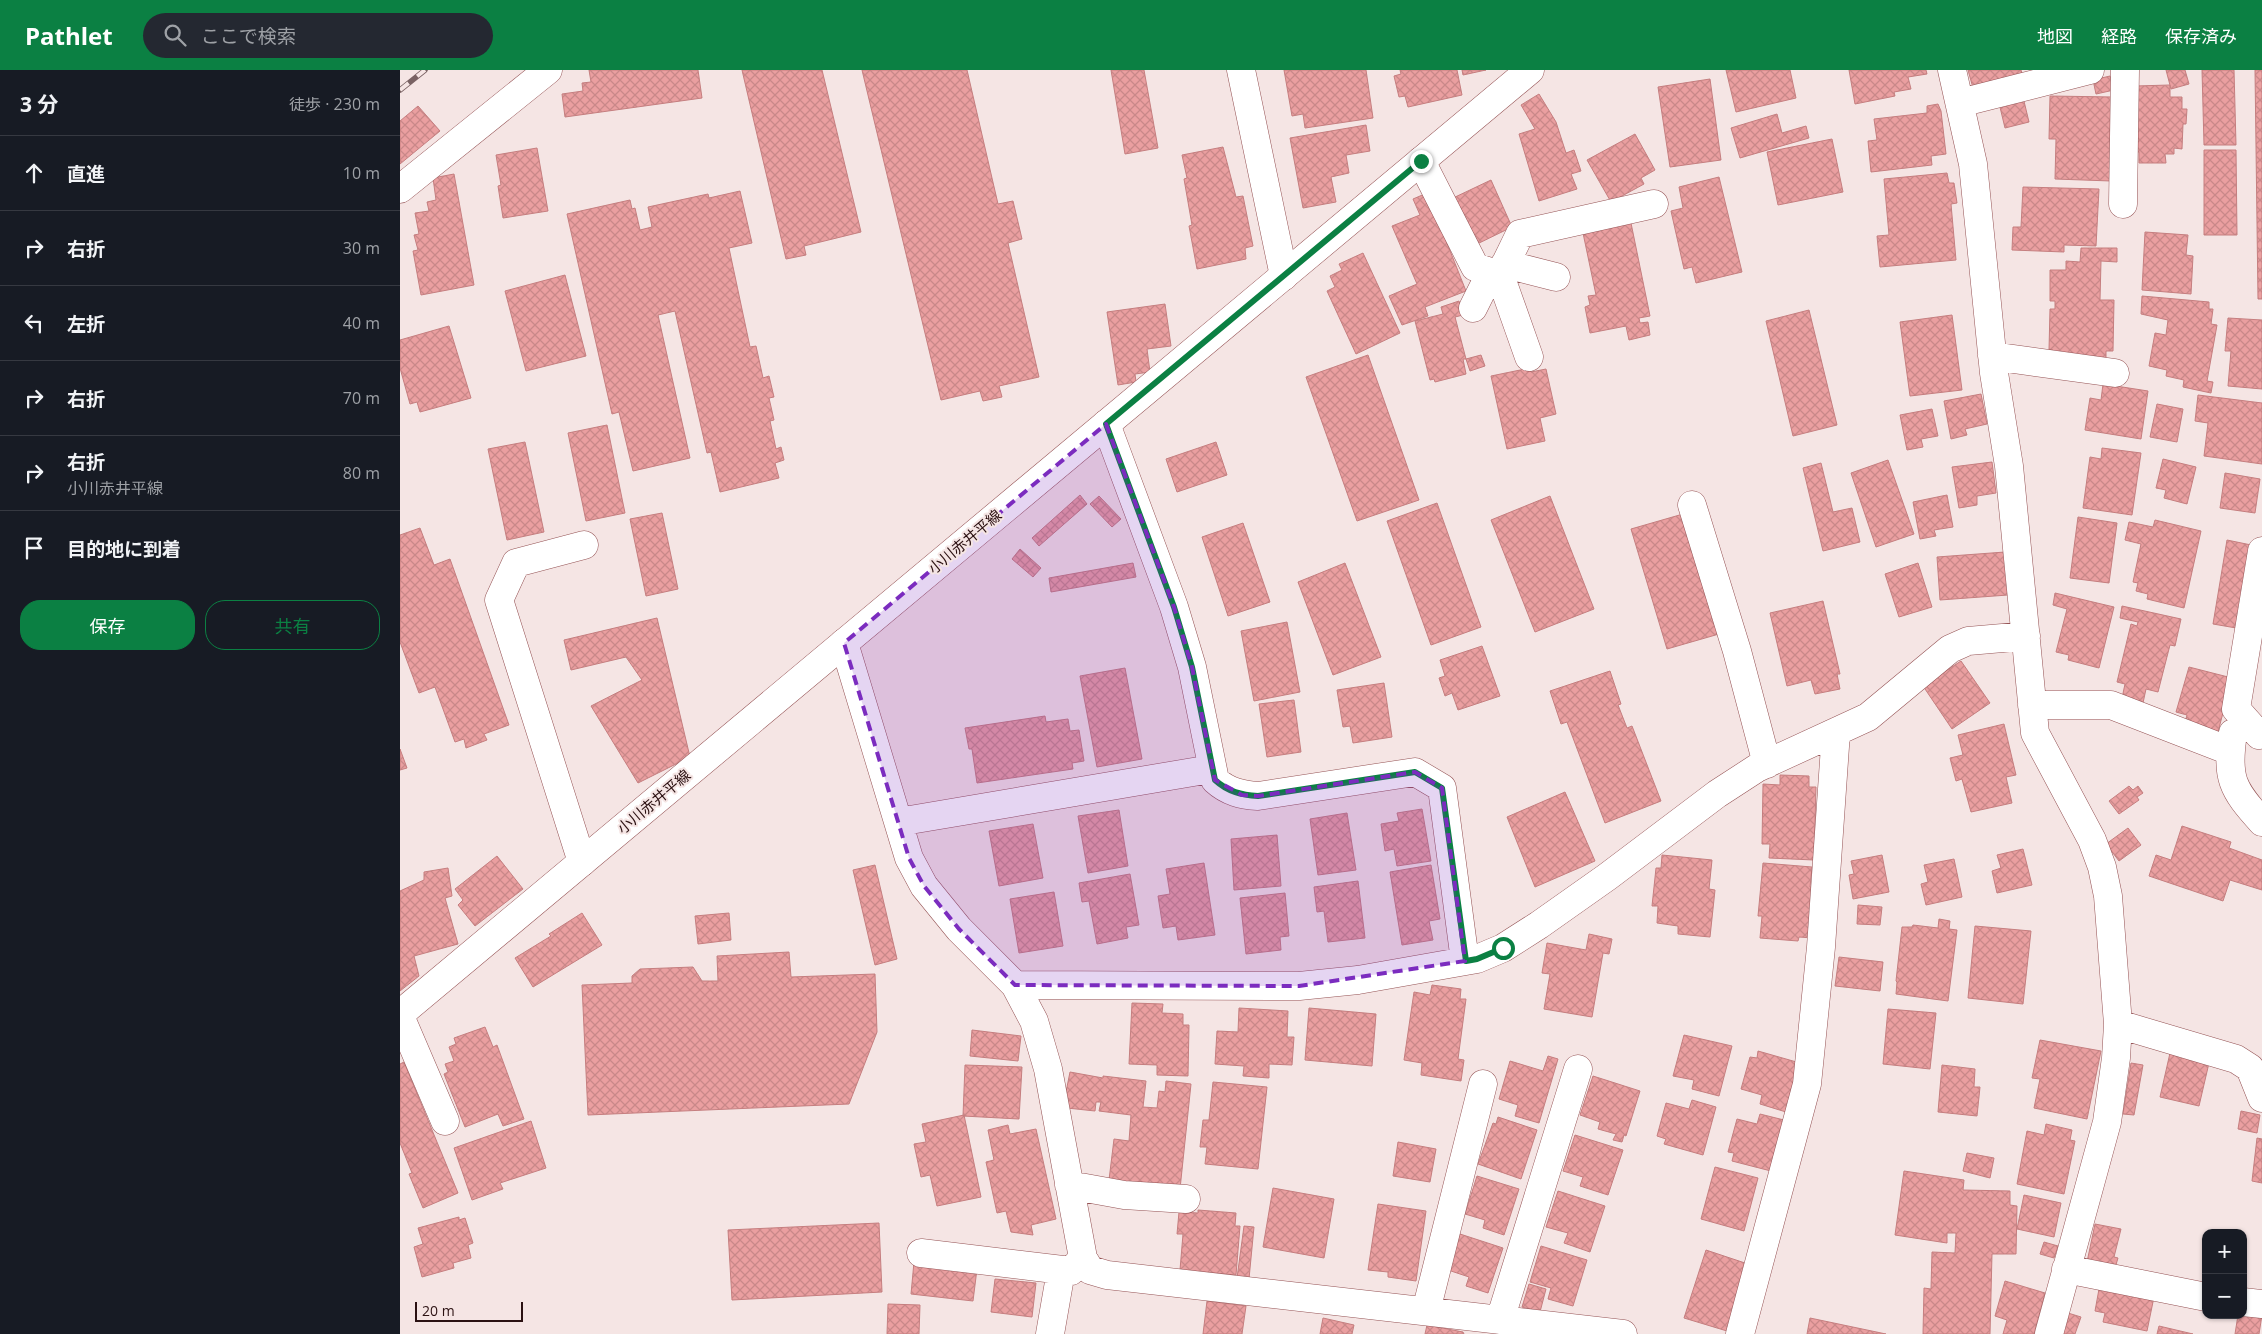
<!DOCTYPE html>
<html lang="ja">
<meta charset="utf-8">
<style>
body{margin:0;font-family:"Open Sans","Noto Sans JP",sans-serif;background:#242831;color:#f1f3f6}
.controls{position:absolute;right:15px;bottom:15px;display:grid;overflow:hidden;border-radius:10px;box-shadow:0 1px 4px #0004}
.controls button{width:45px;height:45px;display:grid;place-items:center;padding:0;border:0;border-bottom:1px solid #363941;background:#171b24;color:#f1f3f6;font:25px sans-serif}
.scale{position:absolute;left:15px;bottom:12px;width:108px;box-sizing:border-box;padding-left:5px;border:2px solid #2b1112;border-top:0;font-size:14px;line-height:18px;white-space:nowrap;color:#2b1112;-webkit-text-stroke:4px #f5e5e4;paint-order:stroke}
.stop{position:absolute;width:15px;height:15px;margin:-11px;border:4px solid #0b8043;border-radius:50%;background:#fff}
.stop.end{background:#0b8043;border-color:#fff;box-shadow:0 1px 5px #0008}
.list{margin:0;padding:0;list-style:none}
h2{display:flex;justify-content:space-between;align-items:center;height:65px;margin:0;padding:0 20px;font-size:21px}
h2 small{font-size:16px;font-weight:400;color:#9ea1a6}
.list li{display:grid;grid-template-columns:32px 1fr auto;gap:15px;align-items:center;box-sizing:border-box;height:75px;padding:0 20px;border-top:1px solid #363941}
.list b{display:block;font-size:19px;white-space:nowrap}
.list p{margin:0;font-size:16px;white-space:nowrap;color:#9ea1a6}
.list em{font-size:16px;font-style:normal;color:#9ea1a6}
.actions{display:flex;gap:10px;padding:15px 20px}
.actions a{flex:1;padding:11px 0;border:1px solid #0b8043;border-radius:20px;text-align:center;font-size:18px;color:#0b8043}
.actions .main{background:#0b8043;color:#fff}
.icon{flex:none;width:28px;height:28px;fill:none;stroke:currentColor;stroke-width:2;stroke-linecap:round;stroke-linejoin:round}
.map{position:relative;flex:none;width:1862px;height:1264px;overflow:hidden}
header{display:flex;align-items:center;gap:30px;box-sizing:border-box;height:70px;padding:0 25px;background:#0b8043;color:#fff}
header strong{font-size:24px}
nav{display:flex;gap:28px;margin-inline-start:auto;font-size:18px}
.search{width:350px;height:45px;background:#242831;display:flex;align-items:center;gap:12px;box-sizing:border-box;padding:0 18px;border-radius:28px;color:#9ea1a6;font-size:19px}
main{display:flex}
aside{flex:1;background:#171b24}
.map>svg:first-child{display:block}
</style>
<header>
<strong>Pathlet</strong>
<div class="search"><svg class="icon" aria-label="search" viewBox="0 0 24 24"><circle cx="10" cy="10" r="6"/><path d="M15 15l6 6"/></svg>ここで検索</div>
<nav><a>地図</a><a>経路</a><a>保存済み</a></nav>
</header>
<main>
<aside>
<h2>3 分<small>徒歩 · 230 m</small></h2>
<ul class="list">
<li><svg class="icon" aria-label="ahead" viewBox="0 0 24 24"><path d="M12 20V5M6 11l6-6 6 6"/></svg><div><b>直進</b></div><em>10 m</em></li>
<li><svg class="icon" aria-label="right" viewBox="0 0 24 24"><path d="M7 20v-9h11M14 6l5 5-5 5"/></svg><div><b>右折</b></div><em>30 m</em></li>
<li><svg class="icon" aria-label="left" viewBox="0 0 24 24"><path d="M17 20v-9H6M10 6l-5 5 5 5"/></svg><div><b>左折</b></div><em>40 m</em></li>
<li><svg class="icon" aria-label="right" viewBox="0 0 24 24"><path d="M7 20v-9h11M14 6l5 5-5 5"/></svg><div><b>右折</b></div><em>70 m</em></li>
<li><svg class="icon" aria-label="right" viewBox="0 0 24 24"><path d="M7 20v-9h11M14 6l5 5-5 5"/></svg><div><b>右折</b><p>小川赤井平線</p></div><em>80 m</em></li>
<li><svg class="icon" aria-label="arrive" viewBox="0 0 24 24"><path d="M6 21V4h12l-3 4 3 4H6"/></svg><div><b>目的地に到着</b></div></li>
</ul>
<div class="actions"><a class="main">保存</a><a>共有</a></div>
</aside>
<div class="map">
<svg width="1862" height="1264" viewBox="0 0 1862 1264">
<defs>
<pattern id="building-cross-hatch" width="8" height="8" patternUnits="userSpaceOnUse" patternTransform="scale(1.25)"><rect width="8" height="8" fill="#ea9fa0"/><path d="M0 0l8 8M0 8l8-8" fill="none" stroke="#c98889"/></pattern>
</defs>
<rect width="100%" height="100%" fill="#f5e5e4"/>
<!-- building -->
<path fill="url(#building-cross-hatch)" stroke="#c57e7f" d="M189 0H298L302 28 165 47 162 24 183 21 182 13 191 12Z
M342 0H422L461 162 404 176 406 185 386 189Z
M462 0H567L598 134 613 131 622 169 608 173 639 307 599 316 602 327 583 331 580 321 541 330Z
M711 0H744L758 78 725 84Z
M884 0H966L973 48 905 58 903 44 892 46Z
M1000 0H1057L1062 25 1008 37 1005 26 999 27 994 6 1001 4Z
M1062 0H1086L1063 5Z
M1326 0H1390L1396 28 1336 42Z
M1449 0H1526L1527 4 1508 7 1511 19 1494 22 1495 26 1455 34Z
M1568 0H1621L1623 6 1573 18Z
M1766 0H1785L1789 14 1771 19Z
M1802 0H1834L1836 75H1804Z
M1855 0H1862V229H1858Z
M1710 6 1714 20 1696 24 1693 10Z
M1310 9 1321 90 1270 97 1258 17Z
M1770 15V27H1782V39H1787L1786 54H1783L1782 79 1774 78V84H1765L1766 93H1739V82H1734L1735 16Z
M1139 24 1156 52 1166 83 1174 80 1181 101 1171 104 1177 119 1139 131 1119 64 1135 59 1121 35Z
M1650 26 1713 27 1711 111 1655 109 1656 69H1649Z
M1623 27 1629 52 1605 58 1599 33Z
M1538 34 1541 41 1546 84 1531 86 1532 95 1471 102 1468 71 1477 70 1474 49 1527 43V36Z
M18 36 40 61 0 94V51Z
M1377 44 1382 63 1406 56 1409 68 1340 88 1331 58Z
M966 55 970 81 946 85 949 103 931 107 936 132 903 138 890 68Z
M1235 64 1255 100 1241 108 1244 114 1211 132 1187 90Z
M1432 69 1443 122 1378 135 1367 82Z
M823 77 836 127 843 126 853 176 845 178 846 189 797 199 789 156 792 155 784 109 787 108 782 85Z
M137 78 148 141 103 148 98 116 101 115 96 85Z
M1804 80H1836L1837 165H1804Z
M1547 103 1549 113H1554L1557 133 1551 134 1556 190 1480 197 1477 166 1489 165 1484 109Z
M54 104 74 215 21 225 13 181 18 180 14 165 19 164 15 143 29 141 27 132 36 130 33 108Z
M1319 107 1342 202 1296 213 1292 197 1284 199 1271 141 1283 138 1279 117Z
M1091 110 1112 157 1073 176 1051 129Z
M1623 117 1699 119 1696 176 1664 175V182L1612 180 1613 157H1621Z
M340 121 352 173 329 178 350 277 356 276 363 308 369 306 374 327 369 328 374 350 370 351 376 379 381 377 384 390 375 393 379 408 320 422 311 382 307 383 275 241 258 245 290 388 233 401 219 342 212 344 167 144 230 130 232 139 235 138 240 160 252 157 248 137 308 124 309 128Z
M1027 123 1066 221 1025 237 1028 246 1002 255 989 226 1017 214 992 156 1020 145 1013 129Z
M1231 153 1250 246 1239 248 1240 253 1248 252 1250 265 1229 270 1226 256 1190 263 1185 237 1190 235 1188 226 1196 225 1183 163Z
M1745 162 1788 165 1786 185 1793 186 1791 224 1742 220Z
M1681 178H1717V192L1701 191 1700 230H1714L1713 281H1706V288L1654 287 1653 280H1649L1650 239H1655V231H1650V200H1666V191L1680 192Z
M963 183 1000 263 956 284 927 221 935 217 930 206 942 200 939 194Z
M165 205 186 286 126 301 105 221Z
M1742 226 1809 232V239H1813L1811 254 1817 255 1807 311 1813 312 1811 323 1783 317 1784 310 1766 306 1767 300 1749 296 1755 263 1766 265 1768 250 1741 244Z
M1059 231 1063 245 1055 247 1066 289H1063L1066 304 1035 312 1034 309 1030 310 1015 251 1043 244 1041 237Z
M765 234 771 276 747 279 750 302 735 304 736 312 718 315 707 242Z
M1409 240 1437 355 1393 366 1366 251Z
M1552 245 1562 320 1510 326 1500 252Z
M1828 248 1862 250V319L1828 316 1831 281H1825Z
M49 256 71 328 20 342 17 332 10 334 0 298V270Z
M968 285 1019 430 957 451 906 307Z
M1081 285 1085 296 1070 301 1066 289Z
M1130 298 1131 302 1146 299 1156 344 1140 348 1145 371 1107 379 1091 306Z
M1703 314 1748 321 1741 369 1685 360 1690 328 1701 330Z
M1581 324 1587 354 1565 359 1567 365 1551 369 1544 331Z
M1798 325 1862 333V394L1804 386 1808 353 1795 351Z
M1757 334 1783 339 1777 372 1750 367Z
M1532 339 1538 366 1521 369 1523 377 1507 380 1500 345Z
M207 355 225 443 186 451 168 363Z
M125 372 144 462 107 470 88 379Z
M816 372 827 405 777 422 766 389Z
M1702 378 1741 383 1732 445 1683 438 1690 387 1701 389Z
M1763 389 1796 397 1787 434 1764 428 1766 420 1756 418Z
M1488 390 1514 464 1476 477 1451 403Z
M1592 392 1596 423 1577 426V435L1559 438 1552 397Z
M1421 393 1433 442 1452 438 1460 472 1423 481 1403 398Z
M1825 403 1860 409 1855 443 1820 438Z
M680 425 687 434 639 476 632 468Z
M1547 425 1553 457 1534 460 1536 466 1520 469 1513 432Z
M699 426 721 449 712 457 690 434Z
M1150 426 1194 539 1135 562 1091 450Z
M1037 433 1081 557 1031 575 987 451Z
M262 443 278 519 246 526 230 449Z
M1283 444 1319 564 1267 579 1231 459Z
M1678 447 1717 453 1709 513 1670 508Z
M1755 450 1801 461 1784 538 1747 529 1748 524 1736 521 1738 513 1733 512 1741 474 1725 470 1729 452 1753 457Z
M843 453 870 532 828 546 802 467Z
M20 458 34 495 50 489 109 655 84 664 87 670 66 678 64 669 55 672 35 617 19 623 0 572V465Z
M1827 470 1856 476 1842 559 1813 554Z
M620 479 641 498 633 507 612 489Z
M1605 482 1608 525 1540 530 1537 487Z
M733 493 736 507 651 522 649 508Z
M945 493 981 587 933 605 898 512Z
M1518 493 1532 537 1499 547 1485 504Z
M1655 523 1714 537 1699 598 1668 590 1669 585 1656 582 1667 539 1653 535Z
M1423 531 1440 604H1437L1440 619 1415 624 1411 610 1387 616 1370 543Z
M1722 536 1781 549 1775 576 1770 575 1758 622 1746 619 1743 633 1722 628 1725 614 1717 612 1731 554 1737 556 1738 552 1720 548Z
M257 548 290 687 238 713 191 636 242 610 226 587 171 600 164 570Z
M887 552 900 622 854 631 841 561Z
M1082 576 1100 626 1058 640 1052 623 1045 626 1039 608 1045 606 1040 590Z
M1561 591 1590 633 1552 659 1523 616Z
M1789 597 1832 608 1818 662 1785 653 1787 645 1776 642Z
M725 598 742 689 697 697 680 606Z
M1210 601 1221 634 1218 635 1227 658 1232 656 1261 731 1205 753 1167 652 1161 654 1150 621Z
M984 613 992 667 953 673 950 656 943 657 937 620Z
M894 630 901 682 867 687 859 634Z
M645 646 646 652 668 649 670 661 679 660 684 691 672 693 673 699 577 713 572 679H569L565 658Z
M1604 654 1616 705 1606 707 1612 733 1571 742 1562 709 1556 711 1550 688 1563 685 1558 665Z
M0 679 7 698 0 700Z
M1380 705 1409 706V717H1416L1414 790 1369 788 1370 774H1362L1363 714 1380 715Z
M1729 716 1733 720 1738 716 1743 723 1737 727 1739 730 1719 744 1709 731Z
M1165 722 1195 791 1135 817 1107 747Z
M1022 739 1031 791 997 796 994 779 985 781 981 754 999 751 997 743Z
M719 740 728 796 688 803 678 746Z
M947 743 956 800 918 805 910 749Z
M633 754 643 808 599 816 589 761Z
M1782 756 1831 772 1829 778 1862 790V820L1830 810 1823 831 1749 806 1756 785 1771 790Z
M1728 758 1741 775 1719 791 1706 774Z
M877 765 881 816 834 820 831 769Z
M1623 779 1632 815 1597 823 1592 801 1601 798 1597 785Z
M1262 785 1312 790 1309 819 1315 820 1310 867 1278 864V856L1257 853 1258 836H1252L1256 798H1261Z
M1482 785 1489 822 1453 829 1449 805 1454 804 1451 791Z
M97 786 123 819 75 856 58 835 63 830 55 819Z
M1554 789 1562 827 1526 835 1521 814 1528 812 1524 795Z
M804 793 815 865 778 870 776 856 763 858 758 826 770 824 766 799Z
M1363 793 1412 797 1410 817 1417 818 1413 868 1399 867 1398 871 1360 868 1362 846H1358Z
M475 795 497 889 475 895 453 800Z
M1031 795 1040 849 1029 851 1033 870 1002 875 990 802Z
M48 798 52 826 45 828 58 874 14 886 19 906 0 921V821L24 810V802Z
M730 804 739 855 726 857 728 868 697 874 689 831 682 832 679 813Z
M958 811 965 868 928 872 924 841 917 842 914 817Z
M654 822 663 876 619 883 610 829Z
M885 823 889 866 880 867 881 880 846 884 840 828Z
M1458 835 1482 837 1480 855 1457 854Z
M182 843 202 875 133 917 115 888 151 866 149 864Z
M329 843 331 870 298 874 295 846Z
M1539 849 1550 851 1549 859 1557 860 1548 931 1496 924 1497 912 1496 911 1502 857H1512L1513 855 1538 858Z
M1575 856 1631 861 1623 934 1568 928Z
M1189 864 1212 869 1209 884 1203 883 1192 947 1144 939 1150 904 1142 903 1147 873 1186 880Z
M389 882 391 907 475 904 477 962 449 1034 188 1045 182 915 232 913V906L240 899 293 897 302 911H318L317 886Z
M1439 887 1483 892 1480 921 1435 916Z
M1032 915 1061 919 1060 929H1066L1058 989 1064 990 1061 1011 1021 1005 1022 993 1004 990 1014 922 1030 925Z
M732 933 763 934 762 943 783 944V955H789L788 1006 757 1005V995L729 994Z
M839 938 888 941 887 967H894L892 995 869 994V1008L843 1006 844 996 815 994 817 961 838 962Z
M909 938 976 944 972 996 905 990Z
M1488 939 1536 943 1530 999 1483 994Z
M85 957 93 977 97 975 124 1049 103 1056 98 1044 65 1057 44 1004 48 1002 45 994 54 991 49 977 56 974 54 968Z
M572 960 621 966 618 991 570 986Z
M1284 965 1332 976 1319 1026 1292 1019 1294 1010 1273 1006Z
M1640 970 1701 981 1687 1049 1634 1038 1640 1009 1632 1008Z
M1358 981 1400 993 1386 1042 1360 1034 1362 1025 1341 1019 1350 987 1357 988Z
M1770 983 1809 993 1799 1036 1760 1027Z
M1148 986 1158 989 1139 1053 1115 1046 1118 1035 1099 1029 1110 991 1143 1001Z
M4 992 58 1123 23 1138 9 1104 12 1103 0 1073V994Z
M1731 993 1743 995 1734 1045 1723 1044Z
M565 995 622 997 619 1049 563 1046Z
M1542 995 1575 999 1574 1017H1580L1577 1046 1538 1042Z
M670 1002 703 1008V1006L746 1011 743 1037 757 1038 759 1021 765 1022 766 1011 791 1014 780 1119 709 1110 714 1069 729 1071 731 1045 699 1041 701 1032H696L695 1041 667 1038 665 1027Z
M1193 1006 1240 1021 1226 1066 1224 1065 1222 1072 1213 1070 1216 1064 1198 1059 1200 1052 1180 1045Z
M813 1012 867 1017 858 1099 805 1094 807 1077H800L803 1050H809Z
M1292 1030 1316 1037 1303 1085 1264 1074 1266 1069 1257 1066 1266 1033 1289 1039Z
M1841 1041 1860 1045 1857 1063 1838 1059Z
M1360 1044 1384 1050 1371 1101 1332 1091 1334 1083 1328 1082 1337 1049 1357 1054Z
M564 1045 581 1127 537 1136 530 1105 521 1107 514 1074 526 1072 522 1054Z
M1098 1047 1137 1060 1121 1109 1078 1094 1093 1053 1096 1054Z
M131 1051 146 1098 100 1113 103 1119 72 1130 54 1078Z
M1646 1054 1672 1060 1670 1070 1675 1071 1664 1124 1617 1114 1627 1061 1644 1065Z
M608 1055 610 1064 636 1059 656 1149 631 1155 633 1165 611 1162 606 1141 597 1143 586 1092 594 1090 588 1060Z
M1175 1065 1223 1080 1208 1125 1180 1116 1183 1107 1163 1101Z
M1857 1068 1862 1069V1113L1852 1111Z
M998 1072 1036 1079 1030 1112 993 1106Z
M1567 1083 1594 1088 1590 1108 1563 1101Z
M1315 1097 1358 1108 1344 1161 1301 1149Z
M1504 1101 1564 1110 1563 1120 1610 1121V1135L1617 1136 1616 1184H1592L1590 1264H1523L1524 1218 1531 1219 1532 1182 1555 1183 1556 1163H1547V1173L1495 1165Z
M1077 1106 1119 1119 1104 1165 1083 1158 1085 1150 1065 1144Z
M873 1118 934 1129 924 1188 863 1177Z
M1158 1121 1205 1136 1190 1182 1164 1173 1168 1163 1146 1157Z
M1624 1125 1661 1133 1654 1167 1617 1159Z
M978 1134 1026 1141 1016 1211 988 1207V1202L968 1200Z
M798 1140 836 1143 835 1156H840L836 1205 780 1200 783 1164H777L779 1142 798 1143Z
M59 1147V1150L65 1148 73 1173 68 1175 71 1188 53 1193 54 1198 22 1207 14 1177 23 1174 18 1158Z
M479 1153 482 1222 332 1230 328 1160Z
M1695 1154 1721 1159 1714 1187 1718 1188 1715 1198 1687 1192Z
M844 1156 854 1157 849 1209 837 1208Z
M1060 1164 1103 1178 1088 1223 1066 1216 1069 1207 1048 1200Z
M1644 1172 1658 1176 1654 1188 1640 1184Z
M1141 1176 1187 1190 1173 1236 1148 1229 1151 1218 1130 1212Z
M1306 1180 1348 1194 1327 1261 1284 1248Z
M514 1192 577 1199 573 1231 511 1224Z
M595 1209 636 1213 632 1247 591 1242Z
M1605 1211 1645 1223 1634 1264H1603L1607 1250 1595 1246Z
M1129 1214 1146 1219 1140 1242 1122 1237Z
M1699 1219 1754 1227 1747 1261 1703 1252 1705 1243 1695 1241Z
M807 1231 846 1236 842 1264H803Z
M488 1234 520 1235 519 1264H487Z
M1668 1243 1681 1247 1675 1264H1662Z
M1838 1245H1862L1859 1264H1835Z
M923 1248 954 1255 952 1264H920Z
M1410 1248 1486 1264H1407Z
M1027 1255 1063 1262 1064 1264H1025Z
M1759 1256 1793 1264H1757Z"/>
<g fill="none" stroke-linecap="round" stroke-linejoin="round">
<defs>
<path id="minor" d="M841 0 884 206
M1552 0 1573 94 1594 303 1609 396 1635 663 1692 770 1702 797 1708 826 1718 954 1716 988 1707 1052 1649 1264
M1560 33 1690 0
M1021 91 1075 197 1100 205 1129 287
M0 119 148 0
M1723 134 1725 0
M1105 194 1156 207
M1100 205 1120 164 1254 134
M1073 238 1091 202
M1592 286 1715 303
M706 354 774 537 792 597 815 710C828 722 842 725 858 726L1015 702 1042 718 1065 891
M1292 435 1337 581 1367 694
M1862 481 1836 639 1859 665 1862 664
M444 573 509 788 524 816 559 859 615 915 634 951 648 999 683 1188 690 1200 707 1205 1223 1264
M1632 635H1711L1830 681
M1833 663C1826 708 1832 719 1862 752
M498 752 811 699
M182 792 99 530 116 493 184 475
M615 915 899 916 958 910 1077 889 1103 878 1139 855 1207 807 1317 724 1357 698 1468 647 1550 579 1568 571 1626 566
M0 946 45 1051
M1718 954 1836 989 1850 998 1862 1028
M669 1115 724 1125 786 1129
M521 1183 671 1201 683 1188
M1666 1199 1806 1227
M1843 1232 1862 1234
M1026 1241 1083 1014
M1100 1250 1178 999
M650 1264 661 1201
M1340 1264 1407 1014 1421 877 1436 662"/>
<path id="major" d="M0 944 1130 0"/>
</defs>
<!-- minor casing -->
<use href="#minor" stroke="#955355" stroke-width="29"/>
<!-- major casing -->
<use href="#major" stroke="#955355" stroke-width="29"/>
<!-- minor -->
<use href="#minor" stroke="#fff" stroke-width="28"/>
<!-- major -->
<use href="#major" stroke="#fff" stroke-width="28"/>
<defs>
<path id="rail" d="M0 20 25 0"/>
</defs>
<!-- rail casing -->
<use href="#rail" stroke="#796263" stroke-width="5.5"/>
<!-- rail -->
<use href="#rail" stroke="#f5e5e4" stroke-width="4" stroke-dasharray="11" stroke-linecap="butt"/>
</g>
<g fill="none" stroke-linecap="round" stroke-linejoin="round">
<!-- route -->
<path stroke="#0b8043" stroke-width="6" d="M1021 91 706 354 774 537 792 597 815 710C828 722 842 725 858 726L1015 702 1042 718 1066 891 1077 889 1103 878"/>
</g>
<!-- marked area -->
<path fill="#7b2cbf" fill-opacity="0.2" stroke="#7b2cbf" stroke-width="4" stroke-dasharray="10 6" stroke-linejoin="round" d="M706 354 774 537 792 597 815 710 842 725 858 726 1015 702 1042 718 1065 891 899 916 615 915 559 859 524 816 509 788 444 573Z"/>
<g text-anchor="middle" stroke-width="4" stroke-linejoin="round" paint-order="stroke">
<!-- street labels -->
<g font-size="15" fill="#2b1112" stroke="#f5e5e4">
<text transform="translate(565 472) rotate(-40)" y="5">小川赤井平線</text>
<text transform="translate(254 732) rotate(-40)" y="5">小川赤井平線</text>
</g>
</g>
</svg>
<div class="controls">
<button>+</button>
<button>−</button>
</div>
<div class="scale">20 m</div>
<div class="stop" style="left:1103px;top:878px"></div>
<div class="stop end" style="left:1021px;top:91px"></div>
</div>
</main>
